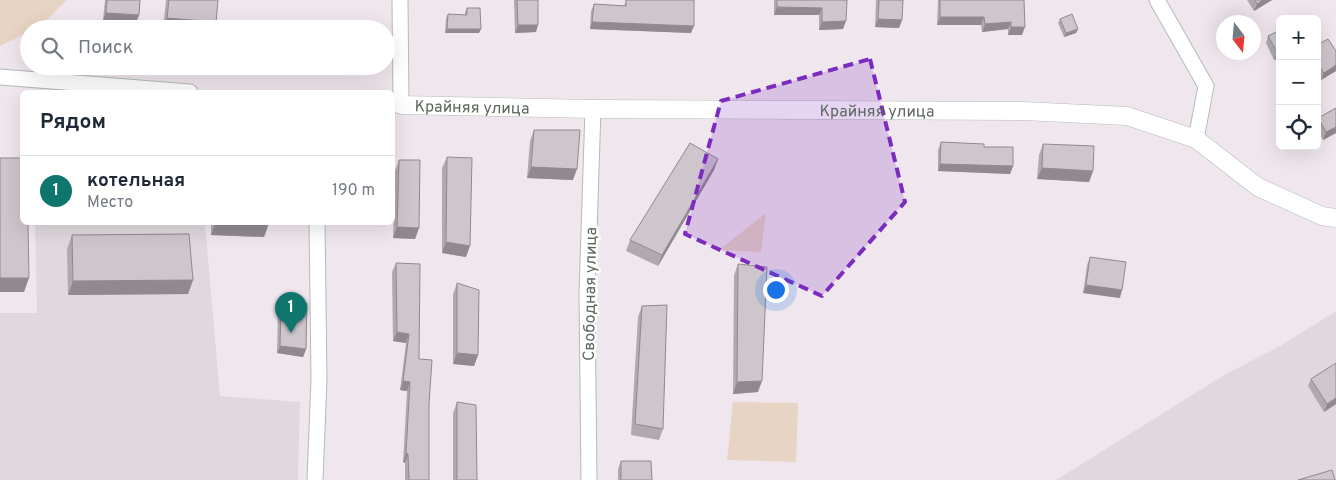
<!DOCTYPE html>
<html lang="ru">
<meta charset="utf-8">
<style>
body{margin:0;font-family:Overpass,sans-serif;background:#f2f2f3;color:#1f2937}
.controls{position:absolute;right:15px;top:15px;display:grid;overflow:hidden;border-radius:8px;box-shadow:0 5px 20px #0002}
.controls button{width:45px;height:45px;display:grid;place-items:center;padding:0;border:0;border-bottom:1px solid #e0e1e3;background:#fff;color:#1f2937;font:25px sans-serif}
.compass{position:absolute;left:1216px;top:15px;width:45px;height:45px;border-radius:50%;background:#fff;box-shadow:0 5px 20px #0002;rotate:164deg}
.you{position:absolute;left:775px;top:289px;width:18px;height:18px;margin:-12px;border:4px solid #fff;border-radius:50%;background:#1a73e8;box-shadow:0 0 0 8px #1a73e833}
.badge{display:grid;place-items:center;width:32px;height:32px;border-radius:50%;background:#0f766e;color:#fff;font-size:16px;font-weight:700}
.pin{position:absolute;translate:-50% -41px;filter:drop-shadow(0 1px 2px #0008)}
.pin::after{content:'';position:absolute;top:26px;width:18px;height:15px;background:inherit;clip-path:polygon(0 0,100% 0,50% 100%)}
.list{margin:0;padding:0;list-style:none}
h2{display:flex;justify-content:space-between;align-items:center;height:65px;margin:0;padding:0 20px;font-size:21px}
h2 small{font-size:16px;font-weight:400;color:#747a83}
.list li{display:grid;grid-template-columns:32px 1fr auto;gap:15px;align-items:center;box-sizing:border-box;height:70px;padding:0 20px;border-top:1px solid #e0e1e3}
.list b{display:block;font-size:19px;white-space:nowrap}
.list p{margin:0;font-size:16px;white-space:nowrap;color:#747a83}
.list em{font-size:16px;font-style:normal;color:#747a83}
.icon{flex:none;width:28px;height:28px;fill:none;stroke:currentColor;stroke-width:2;stroke-linecap:round;stroke-linejoin:round}
.map{position:relative;flex:none;width:1336px;height:480px;overflow:hidden}
.search{position:absolute;background:#fff;box-shadow:0 5px 20px #0002;left:20px;top:20px;width:375px;height:55px;display:flex;align-items:center;gap:12px;box-sizing:border-box;padding:0 18px;border-radius:28px;color:#747a83;font-size:19px}
.panel{position:absolute;background:#fff;box-shadow:0 5px 20px #0002;left:20px;top:90px;width:375px;height:135px;border-radius:8px}
.map>svg:first-child{display:block}
</style>
<div class="map">
<svg width="1336" height="480" viewBox="0 0 1336 480">
<rect width="100%" height="100%" fill="#f0e7ee"/>
<!-- industrial -->
<path fill="#dfd9de" d="M35 223H205L220 396 300 402 298 480H0V313H37Z
M1336 311V480H1056L1224 375 1280 346Z"/>
<!-- green -->
<path fill="#e7d4c4" d="M0 0H67L40 26 34 29H29V32L0 46Z
M766 213 761 252 719 250Z
M733 402 798 403 796 462 727 460Z"/>
<g fill="none" stroke-linecap="round" stroke-linejoin="round">
<defs>
<path id="minor" d="M1157 0 1206 86 1196 139
M0 77 190 92
M392 104 401 105 400 0
M315 480 319 379 317 222
M589 480 587 294 593 109"/>
<g id="tertiary">
<path id="s1" d="M401 105 593 109 1023 111 1127 116 1196 139 1258 187 1322 216 1336 218"/>
</g>
</defs>
<!-- minor casing -->
<use href="#minor" stroke="#b4bbb5" stroke-width="17"/>
<!-- tertiary casing -->
<use href="#tertiary" stroke="#b4bbb5" stroke-width="19"/>
<!-- minor -->
<use href="#minor" stroke="#fff" stroke-width="15"/>
<!-- tertiary -->
<use href="#tertiary" stroke="#fff" stroke-width="18"/>
</g>
<!-- wall -->
<path fill="#b1a9b0" d="M105 0H140L139 15 136 23 103 20Z
M166 0H218L213 29H163Z
M514 0H538L536 32 515 33Z
M626 0H694L691 33 590 29 591 11 594 4 624 6Z
M774 0H847L843 29 819 30V15H774Z
M876 0H903L902 20 899 28 875 27Z
M938 0H1024L1022 35H1008V29L982 32 981 25H937Z
M1247 0H1272L1254 11Z
M467 8 479 33H445L446 18 448 14 465 15V12Z
M1060 19 1078 29 1076 33 1064 37 1058 23Z
M1280 30V57L1274 60 1266 43 1268 36Z
M1317 45 1336 51V71L1321 80 1317 75Z
M1336 108V133L1323 140 1317 128V121L1318 118Z
M534 130 573 180 527 178 530 141Z
M941 142 984 147 1013 166 1010 174 938 171V150Z
M1043 144 1093 171 1089 182 1037 179 1039 155Z
M447 157 466 257 442 253V168Z
M718 159 714 170 658 266 626 251 630 240Z
M399 160 419 228 415 239 393 238 395 171Z
M211 222H269L264 237 211 235Z
M72 235 193 280 188 294 68 295 67 249Z
M1090 257 1120 298 1083 293 1087 265Z
M396 263 419 359 429 404V480H405V463L403 462 407 391 400 390 406 343 393 341 392 272Z
M738 264 758 392 733 394 734 275Z
M457 283 478 355 474 366 453 364V294Z
M281 304 306 349 303 357 277 353 278 312Z
M642 306 663 429 659 440 631 435 638 317Z
M1336 363V404L1324 412 1308 386 1311 379Z
M457 402 477 480H453V413Z
M621 461 652 480H618V469Z"/>
<!-- shaded-wall -->
<path fill="#908a90" d="M1263 0H1272L1254 11 1257 4Z
M777 7 822 8 819 15H774Z
M106 13 139 15 136 23 103 20Z
M940 17H984L981 25H937Z
M167 18 216 22 213 29H164Z
M878 19 902 20 899 28 875 27Z
M846 21 843 29 819 30 822 22Z
M592 22 694 26 691 33 590 29Z
M1011 22 1008 29 982 32 985 24Z
M518 25H538L536 32 515 33Z
M1011 27H1025L1022 35H1008Z
M447 29H481L479 33H445Z
M1078 29 1076 33 1064 37 1066 33Z
M1280 51V57L1274 60 1277 52Z
M1336 65V71L1321 80 1324 73Z
M1336 127V133L1323 140 1326 132Z
M718 159 714 170 658 266 662 255Z
M940 164 1013 166 1010 174 938 171Z
M531 167 577 169 573 180 527 178Z
M1042 168 1093 171 1089 182 1037 179Z
M216 222 269 223 264 237 211 235Z
M397 227 419 228 415 239 393 238Z
M446 242 470 246 466 257 442 253Z
M0 278H29L24 292H0Z
M193 280 188 294 68 295 73 281Z
M1086 285 1122 290 1120 298 1083 293Z
M397 332 409 334 406 343 393 341Z
M280 346 306 349 303 357 277 353Z
M457 353 478 355 474 366 453 364Z
M403 381 410 382 407 391 400 390Z
M762 381 758 392 733 394 737 382Z
M1336 398V404L1324 412 1327 404Z
M406 453 408 454 405 463 403 462Z"/>
<!-- building -->
<path fill="#cec5cd" stroke="#908a90" d="M107 0H140L139 15 106 13Z
M169 0H218L216 22 167 18Z
M517 0H538V25H518Z
M626 0H694V26L592 22 594 4 626 6Z
M777 0H847L846 21 822 22V8L777 7Z
M879 0H903L902 20 878 19Z
M940 0H1024L1025 27H1011V22L985 24 984 17H940Z
M1255 0H1263L1257 4Z
M467 8H480L481 29H447L448 14 467 15Z
M1072 14 1078 29 1066 33 1060 19Z
M1280 30V51L1277 52 1268 36Z
M1328 39 1336 51V65L1324 73 1317 63V45Z
M1336 108V127L1326 132 1318 118Z
M534 130H580L577 169 531 167Z
M941 142 984 144V147H1013V166L940 164Z
M690 143 718 159 662 255 630 240Z
M1043 144 1094 146 1093 171 1042 168Z
M447 157 472 158 470 246 446 242Z
M0 158H22V222H28L29 278H0Z
M399 160H420L419 228 397 227Z
M189 234 193 280 73 281 72 235Z
M1090 257 1126 262 1122 290 1086 285Z
M396 263 420 264 419 359 432 360 429 404V480H409L408 454 406 453 410 382 403 381 409 334 397 332Z
M738 264 767 267 762 381 737 382Z
M457 283 479 290 478 355 457 353Z
M307 303 306 349 280 346 281 304Z
M667 305 663 429 635 424 642 306Z
M1336 363V398L1327 404 1311 379Z
M457 402 476 405 477 480H457Z
M621 461H651L652 480H621Z
M1332 470 1335 480H1298Z"/>
<!-- marked area -->
<path fill="#7b2cbf" fill-opacity="0.2" stroke="#7b2cbf" stroke-width="4" stroke-dasharray="10 6" stroke-linejoin="round" d="M870 59 905 202 822 296 685 234 721 101Z"/>
<g text-anchor="middle" stroke-width="5" stroke-linejoin="round" paint-order="stroke">
<!-- street labels -->
<g font-size="16" fill="#5e675e" stroke="#fff">
<text dy="6" stroke="none"><textPath href="#s1" startOffset="71">Крайняя улица</textPath></text>
<text dy="6" stroke="none"><textPath href="#s1" startOffset="476">Крайняя улица</textPath></text>
<text transform="translate(589 294) rotate(-89)" y="6">Свободная улица</text>
</g>
</g>
</svg>
<div class="controls">
<button>+</button>
<button>−</button>
<button><svg class="icon" aria-label="locate" viewBox="0 0 24 24"><circle cx="12" cy="12" r="6"/><path d="M12 2v4M12 18v4M2 12h4M18 12h4"/></svg></button>
</div>
<svg class="compass" viewBox="-18 -18 36 36"><path d="M0-13l5 13h-10z" fill="#e53935"/><path d="M0 13l5-13h-10z" fill="#747a83"/></svg>
<div class="you"></div>
<div class="pin badge" style="left:291px;top:333px">1</div>
<div class="search"><svg class="icon" aria-label="search" viewBox="0 0 24 24"><circle cx="10" cy="10" r="6"/><path d="M15 15l6 6"/></svg>Поиск</div>
<section class="panel">
<h2>Рядом<small></small></h2>
<ul class="list">
<li><span class="badge">1</span><div><b>котельная</b><p>Место</p></div><em>190 m</em></li>
</ul>
</section>
</div>
